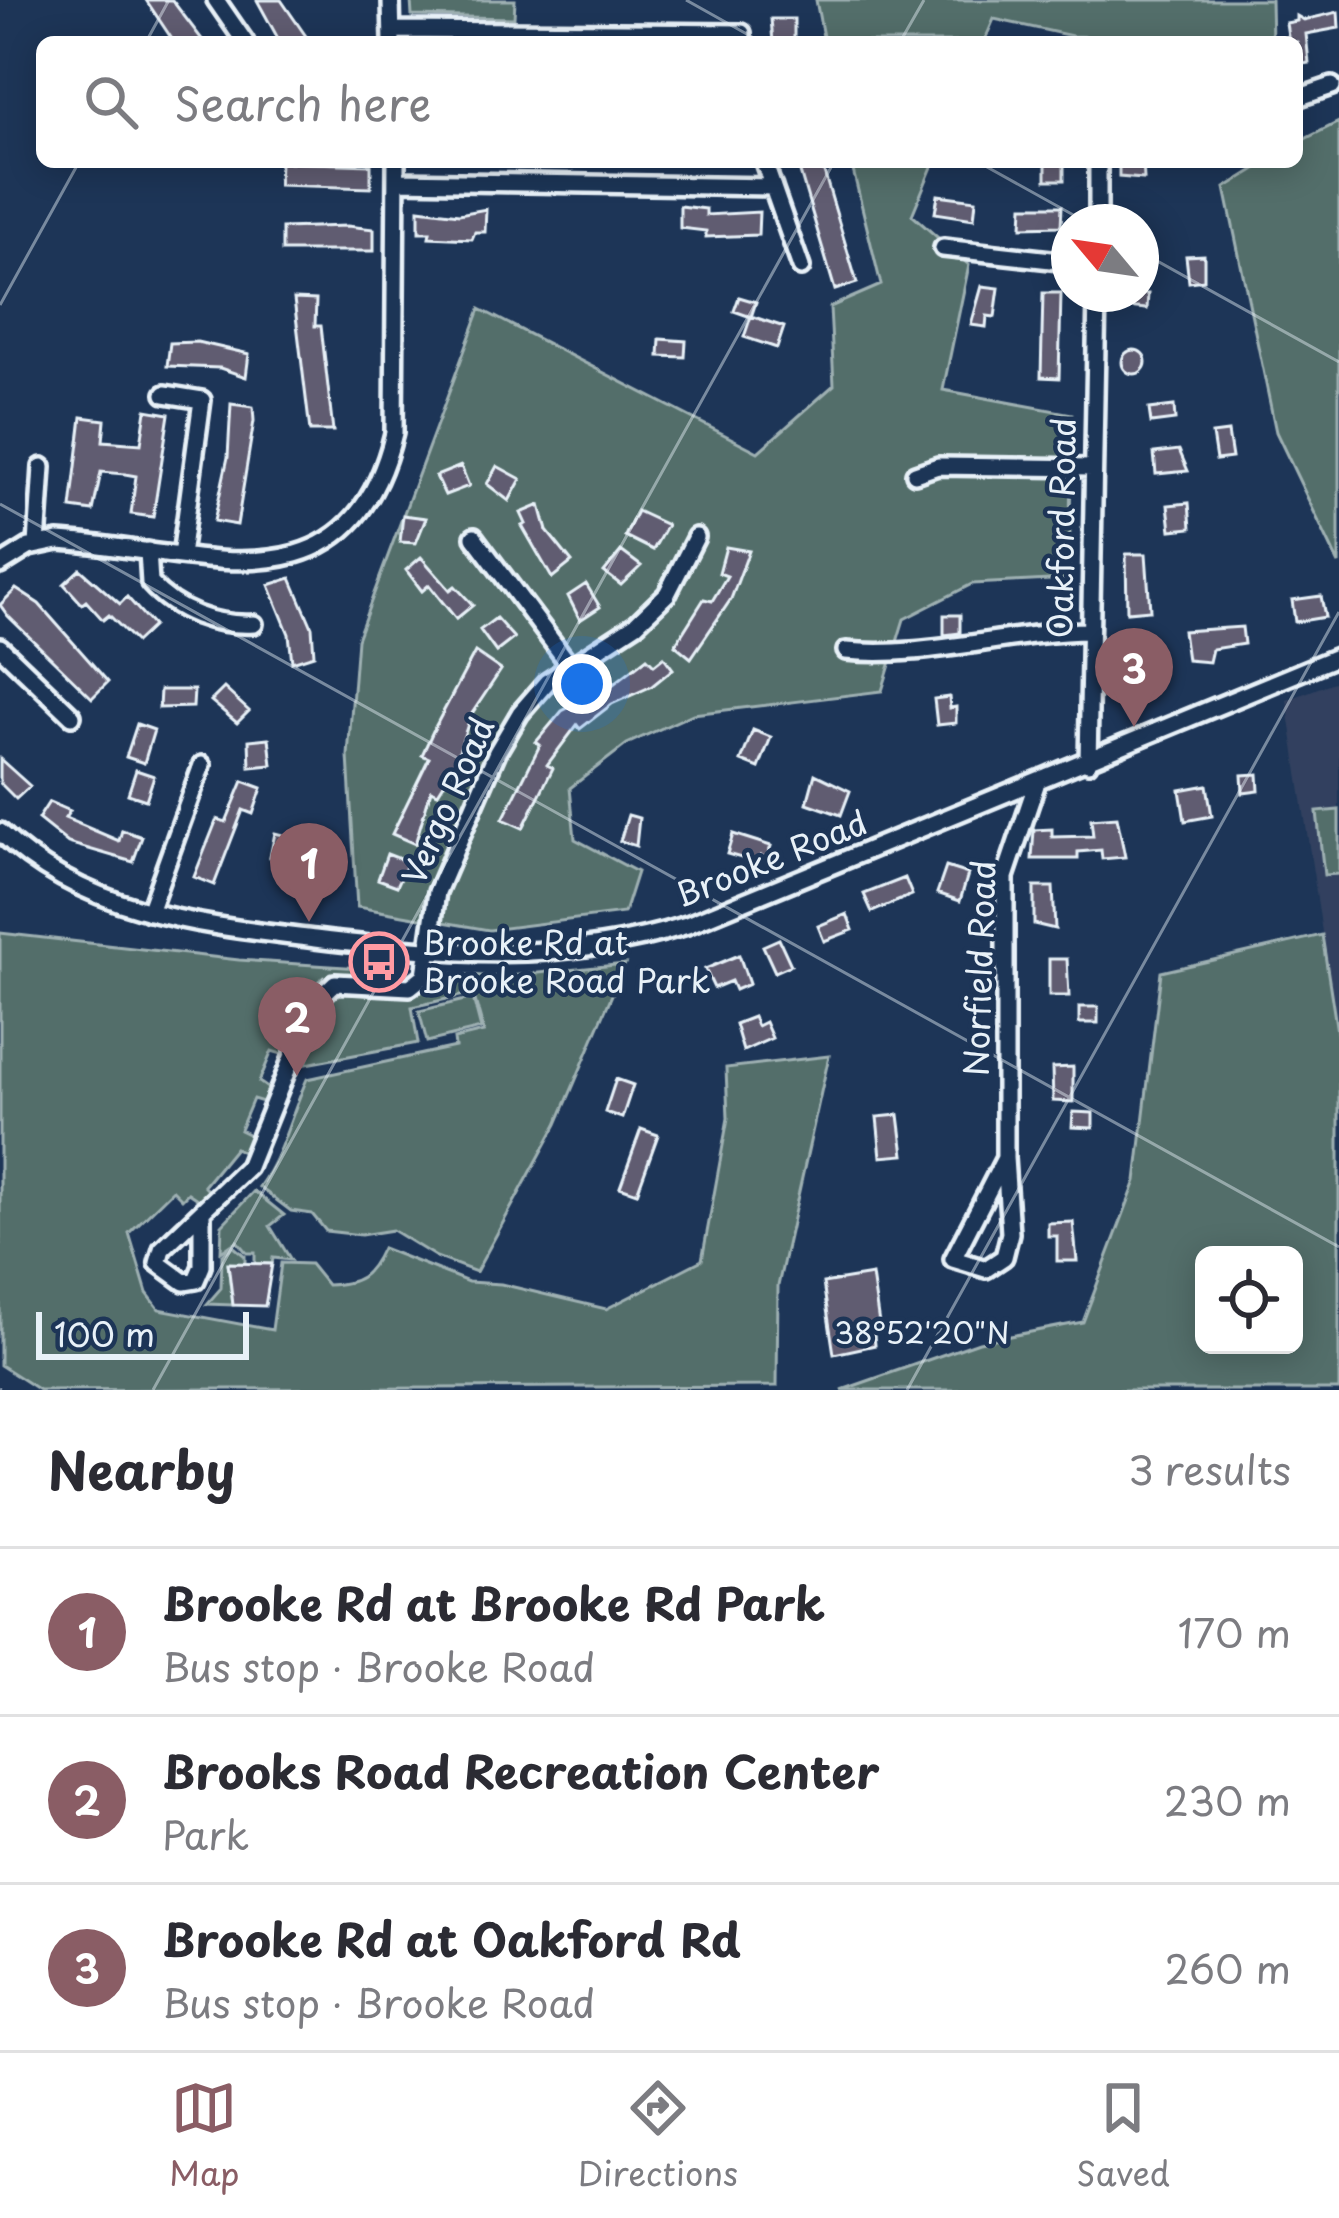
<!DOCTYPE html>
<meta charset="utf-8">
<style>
body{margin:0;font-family:"Playpen Sans",sans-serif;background:#f7f7f7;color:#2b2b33}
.controls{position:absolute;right:36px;bottom:36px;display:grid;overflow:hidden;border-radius:18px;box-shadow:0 6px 30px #0003}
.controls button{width:108px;height:108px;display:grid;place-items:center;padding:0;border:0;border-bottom:3px solid #e1e1e2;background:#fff;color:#2b2b33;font:60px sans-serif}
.compass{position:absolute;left:1051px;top:204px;width:108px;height:108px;border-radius:50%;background:#fff;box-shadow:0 6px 30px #0003;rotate:299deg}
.scale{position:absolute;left:36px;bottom:30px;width:213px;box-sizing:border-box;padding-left:12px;border:6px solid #e8f1f8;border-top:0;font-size:33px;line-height:42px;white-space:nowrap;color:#e8f1f8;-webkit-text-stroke:9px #1d3557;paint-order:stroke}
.you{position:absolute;left:582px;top:684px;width:42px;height:42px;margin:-30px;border:9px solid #fff;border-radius:50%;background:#1a73e8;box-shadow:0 0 0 18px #1a73e833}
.badge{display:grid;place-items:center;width:78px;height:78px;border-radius:50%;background:#8a5d65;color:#fff;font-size:39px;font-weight:700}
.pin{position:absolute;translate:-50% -99px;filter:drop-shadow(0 3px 6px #0008)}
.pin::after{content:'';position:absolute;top:63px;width:42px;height:36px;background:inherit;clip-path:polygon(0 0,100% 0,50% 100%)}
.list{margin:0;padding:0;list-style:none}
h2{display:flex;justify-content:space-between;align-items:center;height:156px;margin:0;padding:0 48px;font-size:51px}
h2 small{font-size:39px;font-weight:400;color:#7c7c81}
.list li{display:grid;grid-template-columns:78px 1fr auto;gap:36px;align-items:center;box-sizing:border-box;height:168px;padding:0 48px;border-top:3px solid #e1e1e2}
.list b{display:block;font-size:45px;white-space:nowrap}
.list p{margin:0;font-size:39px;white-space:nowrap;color:#7c7c81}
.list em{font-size:39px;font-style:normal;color:#7c7c81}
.icon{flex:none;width:66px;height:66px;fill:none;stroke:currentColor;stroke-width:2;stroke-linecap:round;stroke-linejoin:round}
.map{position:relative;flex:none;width:1339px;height:1390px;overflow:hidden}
.search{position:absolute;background:#fff;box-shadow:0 6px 30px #0003;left:36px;right:36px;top:36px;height:132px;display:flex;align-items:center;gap:30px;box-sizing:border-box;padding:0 42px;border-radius:18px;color:#7c7c81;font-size:45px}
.sheet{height:660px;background:#fff}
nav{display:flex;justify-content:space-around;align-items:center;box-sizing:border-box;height:168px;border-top:3px solid #e1e1e2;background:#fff;font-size:33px;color:#7c7c81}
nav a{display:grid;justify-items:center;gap:6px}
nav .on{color:#8a5d65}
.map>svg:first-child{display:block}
</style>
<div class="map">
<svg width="1339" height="1390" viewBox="0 0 1339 1390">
<rect width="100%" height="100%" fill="#1d3557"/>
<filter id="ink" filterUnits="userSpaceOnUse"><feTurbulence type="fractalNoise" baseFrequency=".00833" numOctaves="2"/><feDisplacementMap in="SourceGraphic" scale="24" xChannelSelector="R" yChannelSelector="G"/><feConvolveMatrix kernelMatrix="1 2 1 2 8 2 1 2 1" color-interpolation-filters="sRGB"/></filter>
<g filter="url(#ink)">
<!-- built -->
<path fill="#31415f" d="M1339 680V1045L1287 700Z"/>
<!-- green -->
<path fill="#536e6b" stroke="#9eb0b2" stroke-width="3" fill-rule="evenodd" d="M411 0H515L514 18 412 16Z
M816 0H1271L1272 42 1072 36 994 19 984 42H824Z
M1339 122V564L1276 432 1225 188 1267 162H1297V143Z
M851 162H934L912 215 969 265 943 390 1072 414 1069 579 972 584 904 619 882 691 693 714 627 744 570 788 575 839 637 872 624 913 489 930 357 907 348 756 357 639 480 309 758 452 834 385 830 307 881 285Z
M1339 810V874L1324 875 1317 812Z
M0 933 239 960 407 971 411 975C313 988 327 939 285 1055L272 1051 259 1082 269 1089 263 1102 253 1099 240 1130 250 1135 244 1153 235 1148 204 1186 212 1194 203 1203 188 1193 182 1199 173 1190 129 1233 147 1293 159 1309 272 1330 281 1263 310 1264 327 1285C358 1284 369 1277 382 1248L468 1282 501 1284 606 1309 702 1260 728 1118 726 1068 829 1056 778 1286 777 1386 39 1390 0 1365Z
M1322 935 1339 1045V1390H842L979 1342 1083 1322 1136 1181 1161 972ZM1204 1255H1294V1345H1204Z
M625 964 557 1124 476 1272 436 1257 392 1230 361 1235 326 1231 312 1214 291 1211 259 1187C282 1156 291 1114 307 1079L455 1047 454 1039 484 1032 473 993 412 1007 418 1043 306 1064 327 1000 337 994 410 996 434 973 500 977Z
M473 998 481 1029 427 1042 419 1011Z
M254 1191 284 1215 270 1226 291 1260 273 1258 272 1264H255V1253H247L237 1241 221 1252 222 1225Z
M233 1246 245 1256V1263L228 1264 233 1305 207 1304 221 1288 222 1256Z"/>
<!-- building -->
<path fill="#615c71" stroke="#e8f1f8" stroke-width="3" d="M146 0H172L204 42H174Z
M257 0H281L310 42H280Z
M1338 12 1339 28 1306 34 1309 63 1297 65V42H1289L1286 23 1297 21V16L1304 20Z
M771 19H794V42H773Z
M280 162 371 165V188L279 185Z
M797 162H821L857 283 835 290Z
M1046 162H1064V180H1046Z
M1119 162H1143L1144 179 1119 177Z
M938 195 976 200 974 219 935 213Z
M680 206 706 209V215L759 212 758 235 706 237V231L680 228Z
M1023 206H1062L1061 226 1022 227Z
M419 209 459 214 486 209 485 232H475L472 239 429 237 430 232H419Z
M347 226 374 229V251H282V228Z
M1204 255V280L1189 282 1186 256Z
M982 286 999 288 995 317 987 316 986 327 971 325Z
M1043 293H1061L1059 378 1041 377Z
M1126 294H1148L1147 309 1126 307Z
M739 297 756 302 751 317 734 311Z
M294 299 316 300 315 326H321L333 431H310Z
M751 316 784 327 777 348 744 337Z
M660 339 686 341 685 357 659 356Z
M197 342 249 354 246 377 220 368 167 366 170 343Z
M1122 362a12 12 0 1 1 24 0a12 12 0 1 1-24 0Z
M231 404 253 407 254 421 237 525 214 521 228 457Z
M1174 406 1175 420 1151 423 1149 409Z
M146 410 169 414 153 517 131 514 136 476 125 474 101 472 93 511 71 508 82 417 105 420 103 441 141 444Z
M1228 432 1232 458 1216 460 1212 434Z
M1179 450 1188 471 1156 474 1154 453Z
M461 466 469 486 445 495 436 476Z
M497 466 521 479 509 501 487 484Z
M1189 503 1191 528 1171 530 1168 505Z
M540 505 547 531 572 562 552 578 522 526 526 524 521 513Z
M637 511 667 525 653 550 625 536Z
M403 515 426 518 416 543 400 542Z
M726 547 749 551 731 599 691 658 675 645 704 599 712 601 727 576 719 573Z
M621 551 641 566 621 585 604 572Z
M1126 554H1146L1150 610 1127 612Z
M421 557 450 590 455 586 473 605 456 619 429 585 422 591 406 570Z
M80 569 120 604 127 597 153 626 136 642 109 615 103 620 86 601 82 604 64 584Z
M291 578 312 627 314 655 292 662 289 634 269 585Z
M586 584 600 607 580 620 568 596Z
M16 589 39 604 108 682 92 698 8 616 0 605Z
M1321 596 1325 617 1295 622 1292 600Z
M944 615H960V633L944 635Z
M496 618 514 638 496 652 480 630Z
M1242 627 1244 644 1212 649 1209 662 1187 660 1183 631Z
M475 652 501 670 471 715 453 769 438 793 431 790 415 844 392 834 429 758 422 755 433 731Z
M1107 667a12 12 0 1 1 24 0a12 12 0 1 1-24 0Z
M664 657 673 669 652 686 612 704 580 729 577 725 547 765 553 768 523 828 503 819 540 745 536 742 562 711 611 686 647 658 654 665Z
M224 688 249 711 237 723 211 701Z
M160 690H194L193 707 159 708Z
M949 697 950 708 956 707V723L937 725 934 699Z
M137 724 154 730 144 763 126 757Z
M753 730 771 737 759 768 741 761Z
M269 738 272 765 250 767 249 740Z
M0 759 30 786 16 799 0 783Z
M136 770 154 776 146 800 128 794Z
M815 774 850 791 841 815 807 803Z
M1258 774 1259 791 1243 793 1242 775Z
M243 781 262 788 253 814 243 810 214 885 194 877 217 819 226 822Z
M1207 785 1212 816 1185 821 1180 790Z
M49 802 70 811 65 818 119 841 122 830 142 837 133 862 68 843 38 819Z
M628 815 639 818 636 846 620 841Z
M1117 817 1125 857 1102 859 1101 850 1078 852V859H1032L1034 830 1052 829V837L1093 836 1091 819Z
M297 830 318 835 317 845 335 849 330 868 270 857 275 833 295 838Z
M733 834 771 846 767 858 761 856 759 863 727 854Z
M387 854 408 862 397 886 378 879Z
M946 867 968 874 960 901 937 893Z
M905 878 912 895 872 912 864 894Z
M1034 887H1053L1055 929 1034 924Z
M847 914 853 930 824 941 818 926Z
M779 939 791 965 775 972 763 946Z
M739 955 749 984 735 990 731 981 714 988 705 969Z
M1049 959H1067L1069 996H1049Z
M1079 1007H1098V1023H1079Z
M753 1017 757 1026 765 1022 772 1038 743 1051 735 1024Z
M1073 1067V1102L1053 1101 1052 1068Z
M616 1079 633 1085 622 1118 605 1112Z
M1073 1112 1093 1113V1128L1072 1127Z
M899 1115 904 1155 881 1157 877 1117Z
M641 1129 658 1135 637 1193 620 1187Z
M1073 1222 1077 1261H1057V1236H1048V1223Z
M228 1263 272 1264 265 1306 233 1305Z
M872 1275 879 1324 873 1325 875 1345 834 1354 823 1283Z"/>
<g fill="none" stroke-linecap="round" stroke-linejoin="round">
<defs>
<path id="minor" d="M216 0 245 42
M391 0 392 42
M392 30 742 33V42
M1297 98 1332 86
M764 162 801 267
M397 181 773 187
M1098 222V162
M943 248 1069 262
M165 394 202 400 181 556
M915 474 938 466 1093 468
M474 537 569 664
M37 545 42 467
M148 551 150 583C176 612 215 626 254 624
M0 565 29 547 58 541C191 548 349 621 394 433L396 162
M0 647 72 716
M846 651C927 659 1008 632 1090 631
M1088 763 1097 294
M0 832C85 914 202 925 315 939 442 954 562 965 687 925L1339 656
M149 912 202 765
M1005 1158 1010 1233 1004 1257 986 1269 953 1259 1005 1158V877L1036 785
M202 1214V1266L196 1280 184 1282 158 1263 162 1249 248 1167 314 1003 335 983 410 987 425 975 437 892 497 752 520 713 547 682 636 624 667 594 696 537"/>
</defs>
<!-- minor casing -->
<use href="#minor" stroke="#e8f1f8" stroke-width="24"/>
<!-- minor -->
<use href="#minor" stroke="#1d3557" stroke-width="15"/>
</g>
</g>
<!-- ticks -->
<path fill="none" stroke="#e8f1f8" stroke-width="3" stroke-opacity="0.45" d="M686 0 761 42M146 42 169 0M900 42 924 0M978 162 1086 222M1141 252 1339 362M0 305 79 162M0 504 1339 1247M0 1389 2 1390M153 1390 834 162M907 1390 1339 612"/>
<!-- icons -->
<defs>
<symbol id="bus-ring" viewBox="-11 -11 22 22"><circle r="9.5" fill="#1d3557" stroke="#ff9aa2" stroke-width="1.5"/><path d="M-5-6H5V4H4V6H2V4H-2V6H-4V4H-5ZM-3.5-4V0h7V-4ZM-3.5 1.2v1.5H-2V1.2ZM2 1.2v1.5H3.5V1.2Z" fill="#ff9aa2"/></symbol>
</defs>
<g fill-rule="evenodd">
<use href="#bus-ring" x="346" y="929" width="66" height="66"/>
</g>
<g text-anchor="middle" stroke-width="9" stroke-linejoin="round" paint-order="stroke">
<!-- street labels -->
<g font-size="33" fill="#e8f1f8" stroke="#1d3557">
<text transform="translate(1062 528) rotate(-89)" y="12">Oakford Road</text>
<text transform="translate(448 801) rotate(-66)" y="12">Vergo Road</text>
<text transform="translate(771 859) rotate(-22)" y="12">Brooke Road</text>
<text transform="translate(980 968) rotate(-88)" y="12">Norfield Road</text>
</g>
<!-- poi labels -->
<g font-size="33" fill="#e8f1f8" stroke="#1d3557" text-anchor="start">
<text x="421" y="955">Brooke Rd at<tspan x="421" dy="38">Brooke Road Park</tspan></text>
</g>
</g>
<g font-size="30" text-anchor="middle" fill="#e8f1f8" stroke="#1d3557" stroke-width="9" stroke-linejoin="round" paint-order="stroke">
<text x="922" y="1344">38°52'20"N</text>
</g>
</svg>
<div class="controls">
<button><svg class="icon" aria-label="locate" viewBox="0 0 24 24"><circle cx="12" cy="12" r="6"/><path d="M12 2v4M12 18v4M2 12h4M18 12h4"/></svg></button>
</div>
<svg class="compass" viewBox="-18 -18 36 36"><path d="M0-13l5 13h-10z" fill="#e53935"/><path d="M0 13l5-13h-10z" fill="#7c7c81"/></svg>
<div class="scale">100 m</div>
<div class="you"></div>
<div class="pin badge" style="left:309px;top:922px">1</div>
<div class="pin badge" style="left:297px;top:1076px">2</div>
<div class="pin badge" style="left:1134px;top:727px">3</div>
<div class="search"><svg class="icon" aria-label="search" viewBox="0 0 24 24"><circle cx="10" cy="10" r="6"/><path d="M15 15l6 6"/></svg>Search here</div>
</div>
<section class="sheet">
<h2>Nearby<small>3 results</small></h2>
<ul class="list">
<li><span class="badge">1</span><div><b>Brooke Rd at Brooke Rd Park</b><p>Bus stop · Brooke Road</p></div><em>170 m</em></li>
<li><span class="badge">2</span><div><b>Brooks Road Recreation Center</b><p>Park</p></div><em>230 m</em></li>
<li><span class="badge">3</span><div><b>Brooke Rd at Oakford Rd</b><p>Bus stop · Brooke Road</p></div><em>260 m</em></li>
</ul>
</section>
<nav>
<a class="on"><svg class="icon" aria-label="map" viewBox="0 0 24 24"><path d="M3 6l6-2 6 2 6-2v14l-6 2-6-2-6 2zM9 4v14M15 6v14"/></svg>Map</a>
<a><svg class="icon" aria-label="directions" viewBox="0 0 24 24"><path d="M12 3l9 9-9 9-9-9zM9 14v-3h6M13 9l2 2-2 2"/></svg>Directions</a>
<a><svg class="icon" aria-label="saved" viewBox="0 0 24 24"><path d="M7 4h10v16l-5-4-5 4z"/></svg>Saved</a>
</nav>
